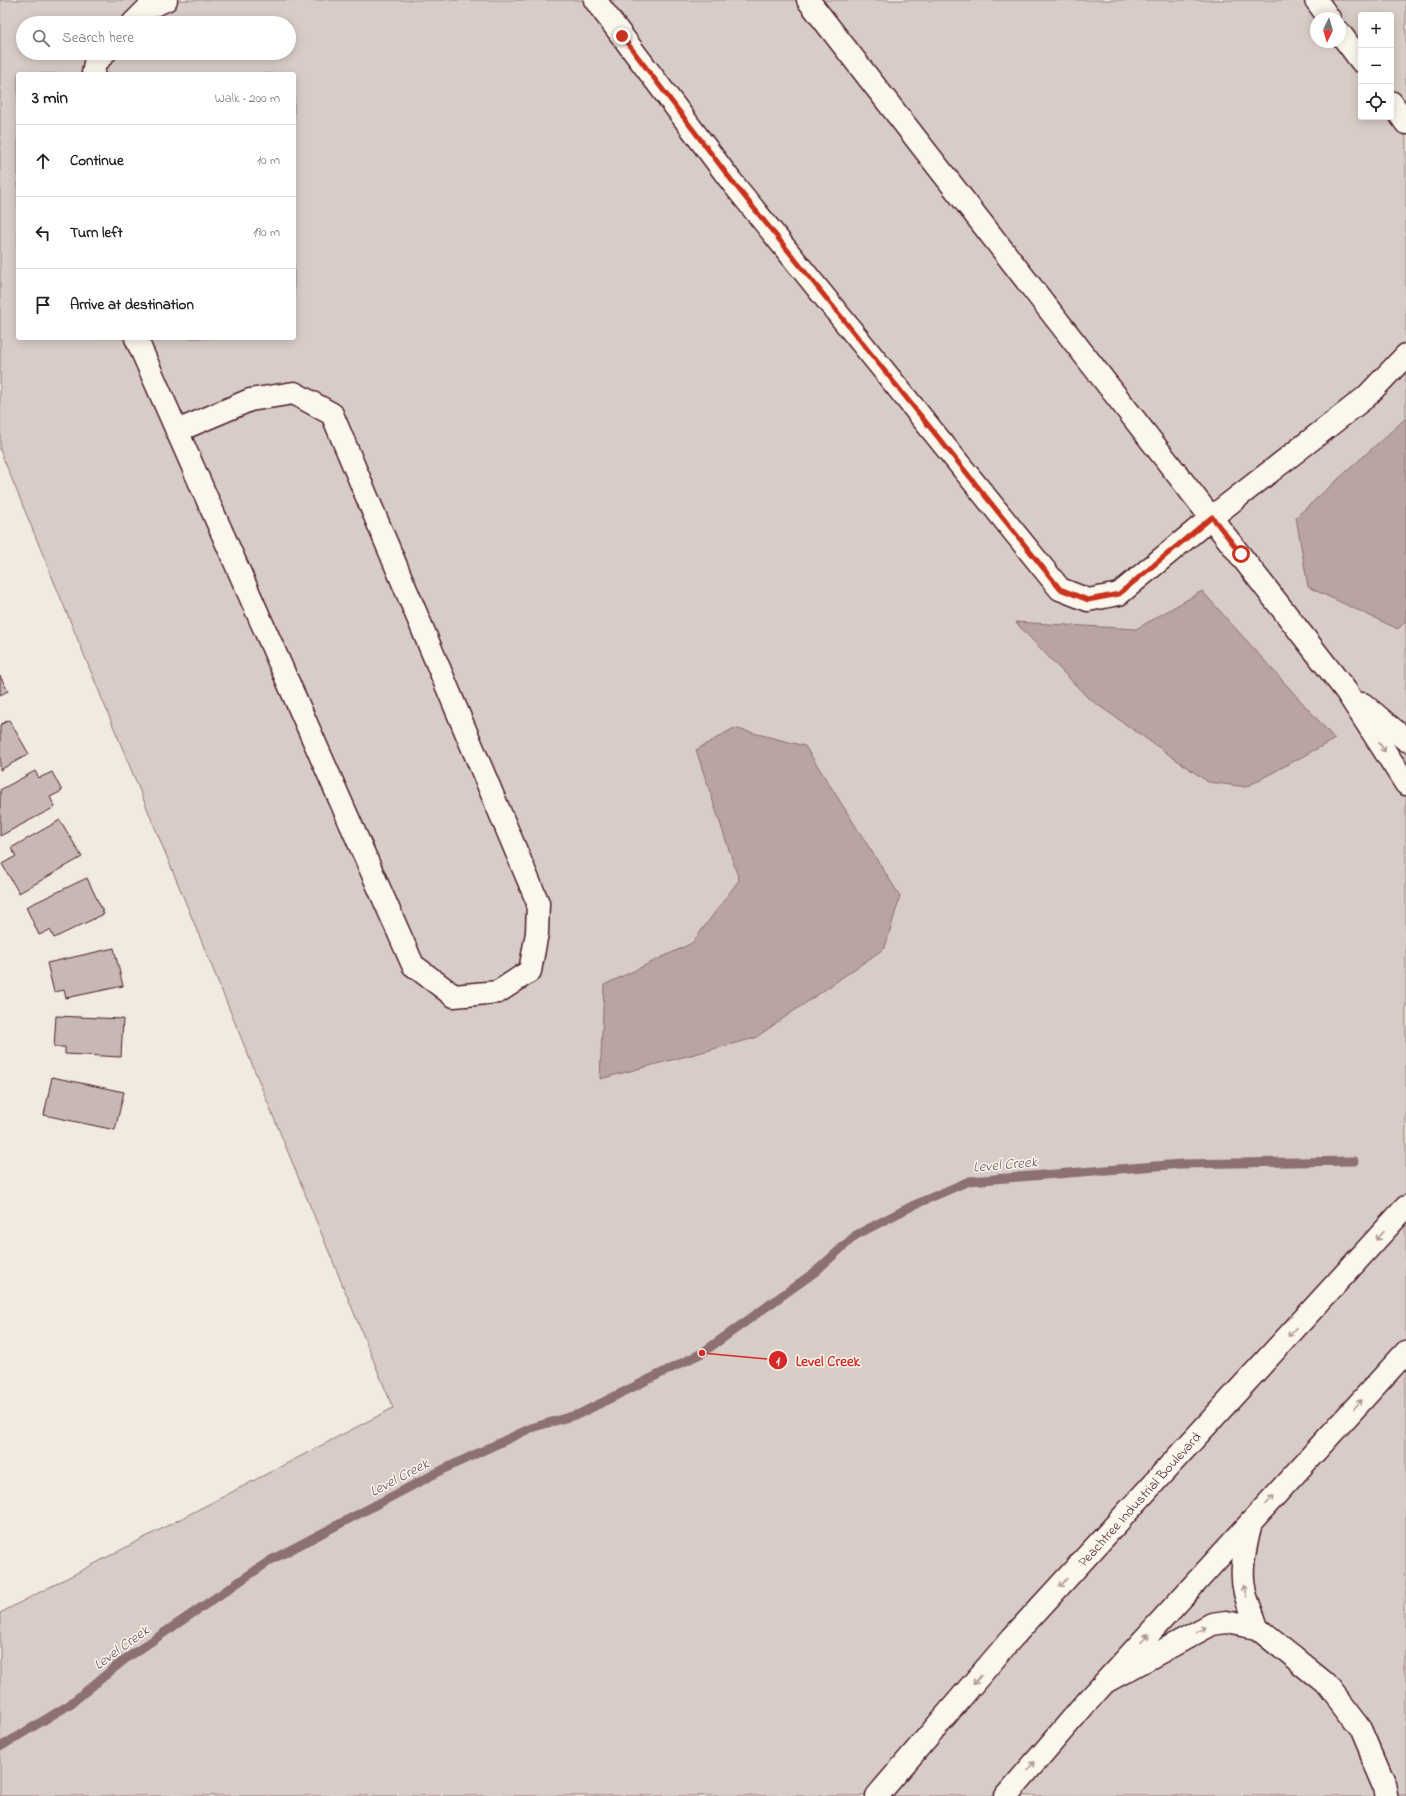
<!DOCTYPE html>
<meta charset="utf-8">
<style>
body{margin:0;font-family:"Indie Flower",sans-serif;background:#f2f2f2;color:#202124}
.controls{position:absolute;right:12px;top:12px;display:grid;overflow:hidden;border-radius:4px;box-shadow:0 2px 10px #0003}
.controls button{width:36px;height:36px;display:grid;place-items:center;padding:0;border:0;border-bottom:1px solid #e0e0e0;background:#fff;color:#202124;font:20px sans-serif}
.compass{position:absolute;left:1310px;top:12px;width:36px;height:36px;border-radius:50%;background:#fff;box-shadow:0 2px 10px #0003;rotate:185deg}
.stop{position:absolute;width:12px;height:12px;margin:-9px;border:3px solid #c8321e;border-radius:50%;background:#fff}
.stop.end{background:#c8321e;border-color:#fff;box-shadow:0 1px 4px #0008}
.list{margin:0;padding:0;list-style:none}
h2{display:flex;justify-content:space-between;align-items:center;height:52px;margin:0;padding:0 16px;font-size:17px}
h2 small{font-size:13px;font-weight:400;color:#757577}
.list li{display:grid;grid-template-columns:26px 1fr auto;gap:12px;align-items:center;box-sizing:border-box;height:72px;padding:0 16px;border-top:1px solid #e0e0e0}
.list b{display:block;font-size:15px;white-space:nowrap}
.list em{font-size:13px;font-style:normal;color:#757577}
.icon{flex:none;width:22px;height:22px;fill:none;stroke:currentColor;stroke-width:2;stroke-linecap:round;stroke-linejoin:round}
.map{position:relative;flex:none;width:1406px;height:1796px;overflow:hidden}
.search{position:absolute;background:#fff;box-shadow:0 2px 10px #0003;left:16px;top:16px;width:280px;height:44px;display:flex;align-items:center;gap:10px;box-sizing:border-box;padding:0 14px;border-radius:22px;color:#757577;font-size:15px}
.panel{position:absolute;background:#fff;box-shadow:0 2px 10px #0003;left:16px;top:72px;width:280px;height:268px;border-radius:4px}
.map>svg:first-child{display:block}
</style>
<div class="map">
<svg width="1406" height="1796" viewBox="0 0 1406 1796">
<rect width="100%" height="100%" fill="#f0eae0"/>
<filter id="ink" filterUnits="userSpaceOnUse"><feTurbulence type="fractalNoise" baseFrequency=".025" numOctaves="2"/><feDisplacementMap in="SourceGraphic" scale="8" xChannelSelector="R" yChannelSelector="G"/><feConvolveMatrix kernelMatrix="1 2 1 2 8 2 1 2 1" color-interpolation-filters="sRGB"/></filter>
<g filter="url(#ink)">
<!-- green -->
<path fill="#d8ccc6" stroke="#917678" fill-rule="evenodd" d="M0 0H1406V1796H0V1613L393 1408 0 450ZM1361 15H1391V117H1361ZM1316 18H1340V42H1316ZM23 23H289V53H23ZM18 74H294V338H18Z"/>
<!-- water -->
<path fill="#b8a4a2" stroke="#8c6f72" d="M1406 418V621L1398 629 1308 587 1296 517Z
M1202 591 1335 739 1246 787 1208 782 1088 698 1015 622 1136 629Z
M734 728 805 746 900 896 885 948 755 1038 600 1079 604 985 692 943 739 880 696 750Z"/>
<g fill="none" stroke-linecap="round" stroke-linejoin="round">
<!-- stream -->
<path stroke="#8c6f72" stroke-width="9" d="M0 1747 69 1705 124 1660 271 1560 444 1469 531 1428 579 1414 702 1353 815 1272 856 1235 914 1205 969 1181 1181 1164 1354 1161"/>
</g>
<!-- building -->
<path fill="#c8b8b3" stroke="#4a1f2b" d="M0 676 8 691 0 695Z
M9 720 29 754 0 770V725Z
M35 771 39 778 52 772 62 791 50 797 55 807 0 836V790Z
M60 820 82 857 19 893 2 864 16 856 11 848Z
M87 878 104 914 54 938 50 930 39 935 26 907Z
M114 948 123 986 66 998 64 990 54 992 47 963Z
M56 1016 123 1019 121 1057 65 1054V1047H54Z
M52 1077 124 1092 115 1130 44 1115Z"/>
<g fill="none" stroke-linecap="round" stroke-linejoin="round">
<defs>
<path id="minor" d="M595 0 731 181 1060 589 1088 600 1119 594 1212 517 1366 397 1406 355
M808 0 1346 691 1406 784
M1316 0 1329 18
M133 23 149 7 166 0
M1340 33 1361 61
M93 74 95 63 105 53
M1391 102 1406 123
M136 338 413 965 454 996 498 992 530 971 537 933 538 903 332 414 294 393 250 400 177 431
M1363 704 1406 740
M1251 1522C1246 1545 1239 1570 1245 1593 1248 1605 1254 1616 1257 1628
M1107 1681 1212 1624 1226 1622 1257 1628 1325 1683 1361 1730 1385 1786 1387 1796"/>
<path id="highway" d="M877 1796 1012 1638 1406 1207
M1006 1796 1086 1703 1406 1352"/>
</defs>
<!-- minor casing -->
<use href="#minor" stroke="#4a1f2b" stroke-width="25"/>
<!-- highway casing -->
<use href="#highway" stroke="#4a1f2b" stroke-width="25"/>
<!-- minor -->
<use href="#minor" stroke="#fbf7ec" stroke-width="22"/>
<!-- highway -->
<use href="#highway" stroke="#fbf7ec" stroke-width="22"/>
</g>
<!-- one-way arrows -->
<defs><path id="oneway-shaft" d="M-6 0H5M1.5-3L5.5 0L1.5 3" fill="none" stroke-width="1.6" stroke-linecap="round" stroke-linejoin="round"/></defs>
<g stroke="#ab9695">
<use href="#oneway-shaft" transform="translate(1382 747) rotate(57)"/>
<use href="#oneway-shaft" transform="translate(1380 1236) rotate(132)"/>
<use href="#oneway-shaft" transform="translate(1292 1332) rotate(132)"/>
<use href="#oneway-shaft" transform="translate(1358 1404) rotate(-48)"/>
<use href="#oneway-shaft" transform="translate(1270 1500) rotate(-48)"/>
<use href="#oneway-shaft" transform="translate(1063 1583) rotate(132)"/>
<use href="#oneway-shaft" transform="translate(1245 1591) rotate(-104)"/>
<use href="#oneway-shaft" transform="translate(1201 1630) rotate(-27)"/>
<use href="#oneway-shaft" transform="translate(1145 1638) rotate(-48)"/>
<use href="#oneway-shaft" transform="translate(977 1680) rotate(131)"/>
<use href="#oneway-shaft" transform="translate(1031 1766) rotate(-49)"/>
</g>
</g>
<g fill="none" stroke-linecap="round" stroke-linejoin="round" filter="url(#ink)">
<!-- route -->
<path stroke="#c8321e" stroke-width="5" d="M622 36 732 181 1060 589 1088 600 1119 594 1212 517 1241 554"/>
</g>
<g text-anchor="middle" stroke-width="3" stroke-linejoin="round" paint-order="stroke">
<!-- street labels -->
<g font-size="14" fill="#4a1f2b" stroke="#fbf7ec">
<text transform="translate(1139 1499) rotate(-48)" y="5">Peachtree Industrial Boulevard</text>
</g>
<!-- water labels -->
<g font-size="15" font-style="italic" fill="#704e55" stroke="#fbf7ec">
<text transform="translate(1005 1164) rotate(-5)" y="5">Level Creek</text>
<text transform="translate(399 1477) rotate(-28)" y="5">Level Creek</text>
<text transform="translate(121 1647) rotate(-36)" y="5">Level Creek</text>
</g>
</g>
<!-- callouts -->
<path fill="none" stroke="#d62828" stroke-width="1.5" d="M702 1353L778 1360"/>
<g fill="#d62828" stroke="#fbf7ec" stroke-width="1.5">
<circle cx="702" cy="1353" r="4"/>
<circle cx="778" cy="1360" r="10"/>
</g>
<g font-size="12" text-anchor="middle" font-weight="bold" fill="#fff">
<text x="778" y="1365">1</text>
</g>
<g font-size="15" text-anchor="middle" font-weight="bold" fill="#d62828" stroke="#fbf7ec" stroke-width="3" stroke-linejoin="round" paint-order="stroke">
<text x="828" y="1366">Level Creek</text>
</g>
</svg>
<div class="controls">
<button>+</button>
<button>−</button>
<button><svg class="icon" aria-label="locate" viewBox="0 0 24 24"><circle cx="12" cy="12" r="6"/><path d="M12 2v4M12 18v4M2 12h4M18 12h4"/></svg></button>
</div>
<svg class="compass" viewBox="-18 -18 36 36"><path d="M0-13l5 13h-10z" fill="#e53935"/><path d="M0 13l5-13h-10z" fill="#757577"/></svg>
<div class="stop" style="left:1241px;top:554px"></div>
<div class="stop end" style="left:622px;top:36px"></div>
<div class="search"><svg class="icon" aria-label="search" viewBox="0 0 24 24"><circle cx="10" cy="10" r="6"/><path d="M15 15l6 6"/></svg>Search here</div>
<section class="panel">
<h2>3 min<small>Walk · 200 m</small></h2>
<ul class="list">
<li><svg class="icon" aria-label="ahead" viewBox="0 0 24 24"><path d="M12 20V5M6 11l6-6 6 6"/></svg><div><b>Continue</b></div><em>10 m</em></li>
<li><svg class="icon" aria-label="left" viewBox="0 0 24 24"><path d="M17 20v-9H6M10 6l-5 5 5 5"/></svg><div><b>Turn left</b></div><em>190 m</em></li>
<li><svg class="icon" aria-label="arrive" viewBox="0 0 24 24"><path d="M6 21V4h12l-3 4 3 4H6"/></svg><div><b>Arrive at destination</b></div></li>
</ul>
</section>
</div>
